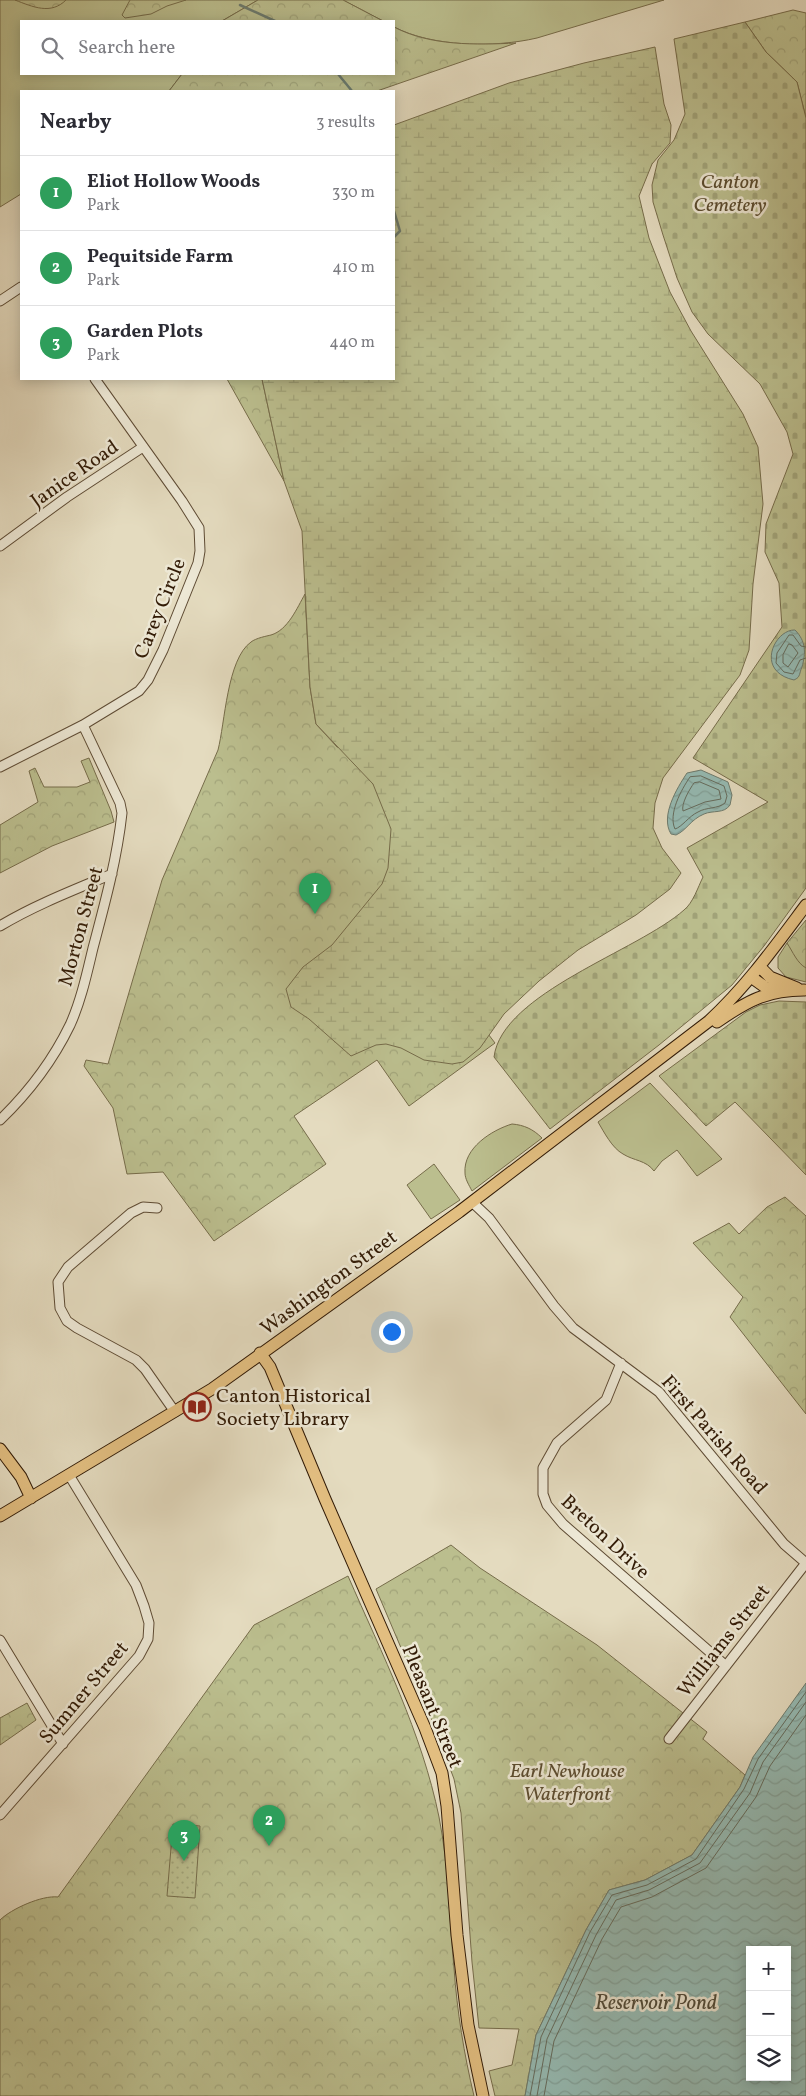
<!DOCTYPE html>
<meta charset="utf-8">
<style>
body{margin:0;font-family:Vollkorn,serif;background:#f7f7f7;color:#2b2b33}
.controls{position:absolute;right:15px;bottom:15px;display:grid;overflow:hidden;border-radius:0px;box-shadow:0 2px 12px #0003}
.controls button{width:45px;height:45px;display:grid;place-items:center;padding:0;border:0;border-bottom:1px solid #e1e1e2;background:#fff;color:#2b2b33;font:25px sans-serif}
.you{position:absolute;left:391px;top:1331px;width:18px;height:18px;margin:-12px;border:4px solid #fff;border-radius:50%;background:#1a73e8;box-shadow:0 0 0 8px #1a73e833}
.badge{display:grid;place-items:center;width:32px;height:32px;border-radius:50%;background:#0b8043;color:#fff;font-size:16px;font-weight:700}
.pin{position:absolute;translate:-50% -41px;filter:drop-shadow(0 1px 2px #0008)}
.pin::after{content:'';position:absolute;top:26px;width:18px;height:15px;background:inherit;clip-path:polygon(0 0,100% 0,50% 100%)}
.list{margin:0;padding:0;list-style:none}
h2{display:flex;justify-content:space-between;align-items:center;height:65px;margin:0;padding:0 20px;font-size:21px}
h2 small{font-size:16px;font-weight:400;color:#7c7c81}
.list li{display:grid;grid-template-columns:32px 1fr auto;gap:15px;align-items:center;box-sizing:border-box;height:75px;padding:0 20px;border-top:1px solid #e1e1e2}
.list b{display:block;font-size:19px;white-space:nowrap}
.list p{margin:0;font-size:16px;white-space:nowrap;color:#7c7c81}
.list em{font-size:16px;font-style:normal;color:#7c7c81}
.icon{flex:none;width:28px;height:28px;fill:none;stroke:currentColor;stroke-width:2;stroke-linecap:round;stroke-linejoin:round}
.map{position:relative;flex:none;width:806px;height:2096px;overflow:hidden}
.search{position:absolute;background:#fff;box-shadow:0 2px 12px #0003;left:20px;top:20px;width:375px;height:55px;display:flex;align-items:center;gap:12px;box-sizing:border-box;padding:0 18px;border-radius:0px;color:#7c7c81;font-size:19px}
.panel{position:absolute;background:#fff;box-shadow:0 2px 12px #0003;left:20px;top:90px;width:375px;height:290px;border-radius:0px}
.map>svg:first-child{display:block}
</style>
<div class="map">
<svg width="806" height="2096" viewBox="0 0 806 2096">
<defs>
<pattern id="forest-crowns" width="20" height="18" patternUnits="userSpaceOnUse" patternTransform="scale(1.25)"><rect width="20" height="18" fill="#bbbe8e"/><path d="M2 6a3 3 0 1 1 6 0M12 15a3 3 0 1 1 6 0" fill="none" stroke="#a1a379"/></pattern>
<pattern id="wetland-marsh" width="20" height="14" patternUnits="userSpaceOnUse" patternTransform="scale(1.25)"><rect width="20" height="14" fill="#bbbe8e"/><path d="M1 5h8M5 5V1M11 12h8M15 12V8" fill="none" stroke="#a1a379"/></pattern>
<pattern id="cemetery-stones" width="16" height="16" patternUnits="userSpaceOnUse" patternTransform="scale(1.25)"><rect width="16" height="16" fill="#bbbe8e"/><path d="M2 7V4a2 2 0 0 1 4 0v3zM10 15v-3a2 2 0 0 1 4 0v3z" fill="#a1a379"/></pattern>
<pattern id="garden-dots" width="8" height="8" patternUnits="userSpaceOnUse" patternTransform="scale(1.25)"><rect width="8" height="8" fill="#bbbe8e"/><path d="M2 2h.1M6 6h.1" fill="none" stroke="#a1a379" stroke-width="1.8" stroke-linecap="round"/></pattern>
<pattern id="water-waves" width="16" height="10" patternUnits="userSpaceOnUse" patternTransform="scale(1.25)"><rect width="16" height="10" fill="#95bbb4"/><path d="M0 5q4-4 8 0t8 0" fill="none" stroke="#81a099"/></pattern>
</defs>
<rect width="100%" height="100%" fill="#e4dbbf"/>
<filter id="stains"><feTurbulence type="fractalNoise" baseFrequency=".004" numOctaves="4"/><feColorMatrix values="0 0 0 0 .2 0 0 0 0 .09 0 0 0 0 .02 0 0 0 .5 -.17"/></filter>
<radialGradient id="worn" r=".72"><stop offset=".6" stop-color="#630" stop-opacity="0"/><stop offset="1" stop-color="#630" stop-opacity=".3"/></radialGradient>
<!-- grass -->
<path fill="#bbbe8e" stroke="#766c4a" d="M0 0H258L222 21H21V74H182L169 91H21V194L0 207Z
M343 0H664L537 38C494 48 433 47 394 27V21H383Z
M787 943 806 968V982L786 977 778 968V957Z
M650 1083 722 1159 697 1176 677 1150 662 1161 654 1171C646 1160 634 1161 623 1154 612 1148 604 1132 598 1122Z
M512 1124C524 1125 533 1129 542 1138L472 1191C469 1185 465 1179 465 1173 463 1148 492 1130 512 1124Z
M434 1164 460 1200 431 1219 407 1185Z"/>
<!-- forest -->
<path fill="url(#forest-crowns)" stroke="#766c4a" d="M15 0H66C51 15 33 7 15 0Z
M130 0H186L167 6 151 14 125 18 122 15Z
M258 0H343L383 21H222Z
M793 10 806 13V118L797 82 766 52 745 22Z
M394 27C430 46 476 45 516 43L377 91H169L182 74H394Z
M227 379H262L284 481Z
M305 594 310 687 316 724 337 747 449 778 417 941 495 1043 409 1106 377 1060 294 1116 326 1164 214 1241 163 1172 127 1174 113 1108 84 1066 86 1060 108 1064 162 880 218 750C225 723 227 659 251 642 256 638 267 636 271 635 288 630 297 608 305 594Z
M89 758 111 811 114 822 52 846 0 873V825L38 802 29 771 35 768 44 787H77L90 782 81 761Z
M806 920V968C797 963 793 952 787 943Z
M785 1197 806 1216V1414L730 1317 743 1297 693 1243 729 1223 739 1234 767 1207Z
M451 1545 480 1568 597 1645 707 1732 703 1739 745 1775 740 1787 692 1855 645 1880 609 1890 586 1930 536 2035 525 2096H495L489 2071 512 2065 519 2029 479 2028 472 1962 461 1813 454 1779 433 1723 376 1589Z
M348 1576C382 1654 422 1733 439 1817 449 1867 449 1918 454 1968 457 2011 464 2054 474 2096H0V1920C11 1909 42 1895 58 1897L254 1625Z
M27 1703 36 1720 0 1745V1718Z"/>
<!-- wetland -->
<path fill="url(#wetland-marsh)" stroke="#766c4a" d="M655 47 664 104 671 125 670 143 652 164 639 196 649 238 670 292 691 331 743 414 758 447 763 504 753 584 749 650 740 675 663 778 655 803 653 828 662 848 681 873 670 889 636 915 578 950 539 981 504 1014 480 1048 463 1062 452 1064 424 1060 401 1048 386 1044 376 1045 351 1056 309 1019 291 1007 286 989 303 967 332 945 382 884 388 868 391 829 373 784 316 724 310 687 302 531 284 481 262 379H394V125L509 83 584 63Z"/>
<!-- cemetery -->
<path fill="url(#cemetery-stones)" stroke="#766c4a" d="M745 22 766 52 797 82 806 118V888L764 946 732 985 659 1045 550 1129 494 1057C502 993 638 951 684 910 693 903 698 887 703 877L687 848 768 802 693 758 782 627 779 583 765 552 766 524 793 454 787 432 760 384 708 334 692 312 677 278 663 235 653 202 652 185 658 160 674 140 685 114 674 39Z
M779 1001 806 1002V1175L735 1102 706 1126 659 1076 746 1012 760 1005Z"/>
<!-- garden -->
<path fill="url(#garden-dots)" stroke="#766c4a" d="M173 1824 200 1826 195 1898 167 1896Z"/>
<!-- water -->
<path fill="url(#water-waves)" stroke="#6d7b6e" fill-rule="evenodd" d="M795 630C806 641 806 653 802 667 799 673 801 677 794 680 754 671 775 629 795 630Z
M701 770 728 782 732 795 730 805C724 814 713 810 704 814 690 820 687 830 676 835L671 834C660 816 677 788 687 773Z
M806 1683V2096H525L536 2035 586 1930 609 1890 645 1880 692 1855 740 1787 753 1757ZM750 1950H787V2077H750Z"/>
<g fill="none" stroke-linecap="round" stroke-linejoin="round">
<!-- shore -->
<path stroke="#646b5d" stroke-width="1" d="M789 644 792 645 798 653 788 667 783 663V655Z
M806 647 801 646 793 635H789L777 653 776 663 784 672 793 674 800 660 806 658
M701 776 724 786 727 796 725 803C718 809 706 807 698 812 689 816 682 827 675 829 668 814 681 790 690 777Z
M700 782 719 790 721 799 705 802 683 811C681 804 689 790 694 783Z
M530 2096 541 2037 590 1932 612 1895 647 1885 696 1859 744 1789 758 1759 806 1692
M537 2096 547 2039 596 1935 616 1900 649 1890 700 1863 750 1793 763 1762 806 1702
M544 2096 554 2041 602 1939 621 1907 652 1897 706 1868 756 1797 770 1766 806 1715"/>
<!-- stream -->
<path stroke="#6d7b6e" stroke-width="2.5" d="M240 5 275 21
M338 74 352 91
M394 211 400 231 394 237"/>
<defs>
<path id="minor" d="M0 301 21 287
M0 546 67 497 143 447
M0 767 83 725 139 691 148 680 163 650 198 563 200 551 199 528 182 501 95 379
M0 926C35 905 74 890 112 874
M0 1120C28 1093 53 1060 70 1025 81 1001 87 973 93 948 105 903 117 859 122 813L120 803 83 725
M472 1202 489 1218 554 1306 573 1328 659 1392 784 1544 806 1563
M157 1208 143 1207 131 1213 68 1267 58 1282 60 1308 67 1321 77 1328 136 1360 145 1369 175 1412
M621 1363 606 1400 557 1443 543 1468V1494L547 1505 563 1524 726 1666
M0 1640 63 1744
M669 1739 806 1563
M0 1815 139 1656 148 1639 149 1623 144 1606 136 1585 69 1475"/>
<path id="major" d="M760 967 770 977 797 988
M751 977 765 987 778 990
M717 1022C747 1001 767 990 804 990
M260 1353 270 1367 325 1499 425 1728 442 1773 447 1806 457 1935 468 2025 483 2096
M0 1449 21 1477 31 1498
M0 1516 212 1389 459 1212 709 1021C747 986 776 945 806 905"/>
</defs>
<!-- minor casing -->
<use href="#minor" stroke="#5e4b34" stroke-width="11"/>
<!-- major casing -->
<use href="#major" stroke="#321b06" stroke-width="13"/>
<!-- minor -->
<use href="#minor" stroke="#ede8d5" stroke-width="9"/>
<!-- major -->
<use href="#major" stroke="#e2be80" stroke-width="11"/>
</g>
<!-- icons -->
<defs>
<symbol id="library-ring" viewBox="-11 -11 22 22"><circle r="9.5" fill="#ede8d5" stroke="#8f2418" stroke-width="1.5"/><path d="M-6-4Q-3-5.5-.7-3.5V5Q-3 3-6 4ZM6-4Q3-5.5 .7-3.5V5Q3 3 6 4Z" fill="#8f2418"/></symbol>
</defs>
<g fill-rule="evenodd">
<use href="#library-ring" x="181" y="1391" width="32" height="32"/>
</g>
<g text-anchor="middle" stroke-width="5" stroke-linejoin="round" paint-order="stroke">
<!-- park labels -->
<g font-size="20" font-style="italic" fill="#5b4c2f" stroke="#ede8d5">
<text x="730" y="188">Canton<tspan x="730" dy="23">Cemetery</tspan></text>
<text x="567" y="1777">Earl Newhouse<tspan x="567" dy="23">Waterfront</tspan></text>
</g>
<!-- street labels -->
<g font-size="20" fill="#321b06" stroke="#ede8d5">
<text transform="translate(74 473) rotate(-35)" y="7">Janice Road</text>
<text transform="translate(159 608) rotate(-68)" y="7">Carey Circle</text>
<text transform="translate(80 926) rotate(-75)" y="7">Morton Street</text>
<text transform="translate(328 1282) rotate(-36)" y="7">Washington Street</text>
<text transform="translate(715 1434) rotate(49)" y="7">First Parish Road</text>
<text transform="translate(606 1536) rotate(43)" y="7">Breton Drive</text>
<text transform="translate(723 1640) rotate(-52)" y="7">Williams Street</text>
<text transform="translate(83 1692) rotate(-50)" y="7">Sumner Street</text>
<text transform="translate(433 1706) rotate(68)" y="7">Pleasant Street</text>
</g>
<!-- poi labels -->
<g font-size="20" fill="#321b06" stroke="#ede8d5" text-anchor="start">
<text x="216" y="1402">Canton Historical<tspan x="216" dy="23">Society Library</tspan></text>
</g>
<!-- water labels -->
<g font-size="21" font-style="italic" fill="#504b3a" stroke="#ede8d5">
<text x="656" y="2009">Reservoir Pond</text>
</g>
</g>
<rect width="100%" height="100%" filter="url(#stains)"/>
<rect width="100%" height="100%" fill="url(#worn)"/>
</svg>
<div class="controls">
<button>+</button>
<button>−</button>
<button><svg class="icon" aria-label="layers" viewBox="0 0 24 24"><path d="M12 4l9 5-9 5-9-5zM3 14l9 5 9-5"/></svg></button>
</div>
<div class="you"></div>
<div class="pin badge" style="left:315px;top:914px;background:#2e9e5b">1</div>
<div class="pin badge" style="left:269px;top:1846px;background:#2e9e5b">2</div>
<div class="pin badge" style="left:184px;top:1861px;background:#2e9e5b">3</div>
<div class="search"><svg class="icon" aria-label="search" viewBox="0 0 24 24"><circle cx="10" cy="10" r="6"/><path d="M15 15l6 6"/></svg>Search here</div>
<section class="panel">
<h2>Nearby<small>3 results</small></h2>
<ul class="list">
<li><span class="badge" style="background:#2e9e5b">1</span><div><b>Eliot Hollow Woods</b><p>Park</p></div><em>330 m</em></li>
<li><span class="badge" style="background:#2e9e5b">2</span><div><b>Pequitside Farm</b><p>Park</p></div><em>410 m</em></li>
<li><span class="badge" style="background:#2e9e5b">3</span><div><b>Garden Plots</b><p>Park</p></div><em>440 m</em></li>
</ul>
</section>
</div>
